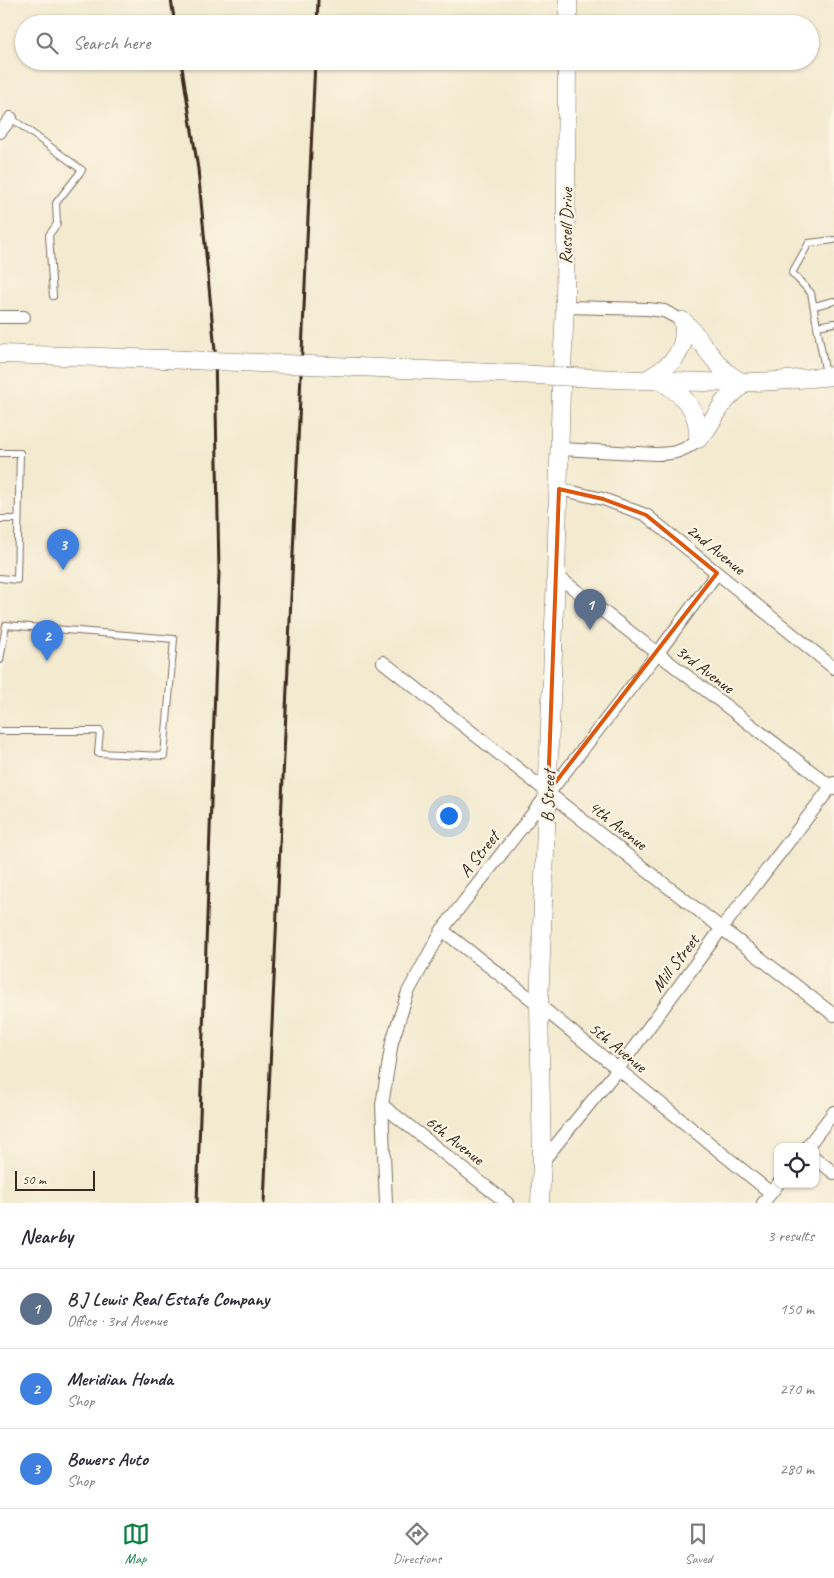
<!DOCTYPE html>
<meta charset="utf-8">
<style>
body{margin:0;font-family:Caveat,sans-serif;background:#f2f2f3;color:#2b2b33}
.controls{position:absolute;right:15px;bottom:15px;display:grid;overflow:hidden;border-radius:10px;box-shadow:0 1px 4px #0004}
.controls button{width:45px;height:45px;display:grid;place-items:center;padding:0;border:0;border-bottom:1px solid #e1e1e2;background:#fff;color:#2b2b33;font:25px sans-serif}
.scale{position:absolute;left:15px;bottom:12px;width:80px;box-sizing:border-box;padding-left:5px;border:2px solid #3b2a1e;border-top:0;font-size:14px;line-height:18px;white-space:nowrap;color:#3b2a1e;-webkit-text-stroke:4px #fcf5e5;paint-order:stroke}
.you{position:absolute;left:448px;top:815px;width:18px;height:18px;margin:-12px;border:4px solid #fff;border-radius:50%;background:#1a73e8;box-shadow:0 0 0 8px #1a73e833}
.badge{display:grid;place-items:center;width:32px;height:32px;border-radius:50%;background:#0b8043;color:#fff;font-size:16px;font-weight:700}
.pin{position:absolute;translate:-50% -41px;filter:drop-shadow(0 1px 2px #0008)}
.pin::after{content:'';position:absolute;top:26px;width:18px;height:15px;background:inherit;clip-path:polygon(0 0,100% 0,50% 100%)}
.list{margin:0;padding:0;list-style:none}
h2{display:flex;justify-content:space-between;align-items:center;height:65px;margin:0;padding:0 20px;font-size:21px}
h2 small{font-size:16px;font-weight:400;color:#7c7c81}
.list li{display:grid;grid-template-columns:32px 1fr auto;gap:15px;align-items:center;box-sizing:border-box;height:80px;padding:0 20px;border-top:1px solid #e1e1e2}
.list b{display:block;font-size:19px;white-space:nowrap}
.list p{margin:0;font-size:16px;white-space:nowrap;color:#7c7c81}
.list em{font-size:16px;font-style:normal;color:#7c7c81}
.icon{flex:none;width:28px;height:28px;fill:none;stroke:currentColor;stroke-width:2;stroke-linecap:round;stroke-linejoin:round}
.map{position:relative;flex:none;width:834px;height:1203px;overflow:hidden}
.search{position:absolute;background:#fff;box-shadow:0 1px 4px #0004;left:15px;right:15px;top:15px;height:55px;display:flex;align-items:center;gap:12px;box-sizing:border-box;padding:0 18px;border-radius:28px;color:#7c7c81;font-size:19px}
.sheet{height:305px;background:#fff}
nav{display:flex;justify-content:space-around;align-items:center;box-sizing:border-box;height:70px;border-top:1px solid #e1e1e2;background:#fff;font-size:14px;color:#7c7c81}
nav a{display:grid;justify-items:center;gap:2px}
nav .on{color:#0b8043}
.map>svg:first-child{display:block}
</style>
<div class="map">
<svg width="834" height="1203" viewBox="0 0 834 1203">
<rect width="100%" height="100%" fill="#fcf5e5"/>
<filter id="ink" filterUnits="userSpaceOnUse"><feTurbulence type="fractalNoise" baseFrequency=".02" numOctaves="2"/><feDisplacementMap in="SourceGraphic" scale="10" xChannelSelector="R" yChannelSelector="G"/><feConvolveMatrix kernelMatrix="1 2 1 2 8 2 1 2 1" color-interpolation-filters="sRGB"/></filter>
<filter id="wash" filterUnits="userSpaceOnUse"><feTurbulence type="fractalNoise" baseFrequency=".0096" numOctaves="4" result="noise"/><feDisplacementMap in="SourceGraphic" scale="20" xChannelSelector="R" yChannelSelector="G"/><feGaussianBlur stdDeviation="1.12" result="paint"/><feColorMatrix in="noise" values="0 0 0 0 0 0 0 0 0 0 0 0 0 0 0 0 0 1.4 0 .05"/><feComposite in="paint" operator="in"/></filter>
<g filter="url(#wash)">
<rect width="100%" height="100%" fill="#f3ead0"/>
</g>
<g filter="url(#ink)">
<g fill="none" stroke-linecap="round" stroke-linejoin="round">
<defs>
<path id="lane" d="M11 118 82 170 56 203 57 224 49 235 53 296
M814 306 834 301
M817 326 834 323
M826 375 811 293 792 273 809 243 834 240
M0 453H20L17 580 0 578
M0 519H18
M0 660 6 625 174 639 164 756 98 753 100 731H0"/>
<path id="street" d="M0 132 11 118
M565 307 648 309 664 311 683 321
M0 317H24
M560 449 656 454C673 454 686 451 698 439
M559 489 603 499 646 515 834 668
M556 575 834 789
M383 662 637 863 834 1015
M442 930 539 1005 771 1193
M382 1105 507 1203
M807 1147 834 1112
M815 1158 834 1173
M542 1162 618 1069 722 928 834 783
M386 1203 382 1105 392 1042 408 992 442 930 657 654 717 573
M763 1203 778 1184"/>
<path id="secondary" d="M568 24V0
M683 321C705 341 714 370 742 382
M0 354 164 359
M357 367 516 374
M614 379 733 383 775 381 834 376
M646 380C671 366 688 352 683 321
M662 381C684 396 700 410 698 439
M698 439 706 430 724 402 745 382
M540 1203 542 1162 539 1005 556 575 561 390 565 307 567 61"/>
</defs>
<!-- lane casing -->
<use href="#lane" stroke="#7b6d5c" stroke-width="8"/>
<!-- street casing -->
<use href="#street" stroke="#7b6d5c" stroke-width="14"/>
<!-- secondary casing -->
<use href="#secondary" stroke="#7b6d5c" stroke-width="19"/>
<!-- lane -->
<use href="#lane" stroke="#fff" stroke-width="6"/>
<!-- street -->
<use href="#street" stroke="#fff" stroke-width="12"/>
<!-- secondary -->
<use href="#secondary" stroke="#fff" stroke-width="18"/>
<!-- rail -->
<path stroke="#3b2a1e" stroke-width="3" d="M171 0 175 24
M317 24 318 0
M181 61 198 169 215 351 219 573 197 1203
M264 1203 315 61"/>
<defs>
<path id="secondary-bridge" d="M164 359 357 367
M516 374 614 379"/>
</defs>
<!-- secondary-bridge casing -->
<use href="#secondary-bridge" stroke="#7b6d5c" stroke-width="19" stroke-linecap="butt"/>
<!-- secondary-bridge -->
<use href="#secondary-bridge" stroke="#fff" stroke-width="18"/>
</g>
</g>
<!-- marked area -->
<path fill="none" stroke="#df570d" stroke-width="4" stroke-linejoin="round" d="M559 489 603 499 646 515 717 573 548 792Z"/>
<g text-anchor="middle" stroke-width="4.5" stroke-linejoin="round" paint-order="stroke">
<!-- street labels -->
<g font-size="18" fill="#3b2a1e" stroke="#fcf5e5">
<text transform="translate(566 226) rotate(-89)" y="6">Russell Drive</text>
<text transform="translate(716 549) rotate(39)" y="6">2nd Avenue</text>
<text transform="translate(705 669) rotate(37)" y="6">3rd Avenue</text>
<text transform="translate(548 796) rotate(-88)" y="6">B Street</text>
<text transform="translate(618 825) rotate(38)" y="6">4th Avenue</text>
<text transform="translate(479 854) rotate(-52)" y="6">A Street</text>
<text transform="translate(675 963) rotate(-53)" y="6">Mill Street</text>
<text transform="translate(618 1047) rotate(39)" y="6">5th Avenue</text>
<text transform="translate(455 1140) rotate(38)" y="6">6th Avenue</text>
</g>
</g>
</svg>
<div class="controls">
<button><svg class="icon" aria-label="locate" viewBox="0 0 24 24"><circle cx="12" cy="12" r="6"/><path d="M12 2v4M12 18v4M2 12h4M18 12h4"/></svg></button>
</div>
<div class="scale">50 m</div>
<div class="you"></div>
<div class="pin badge" style="left:590px;top:630px;background:#5c6f8a">1</div>
<div class="pin badge" style="left:47px;top:661px;background:#3f7fe0">2</div>
<div class="pin badge" style="left:63px;top:570px;background:#3f7fe0">3</div>
<div class="search"><svg class="icon" aria-label="search" viewBox="0 0 24 24"><circle cx="10" cy="10" r="6"/><path d="M15 15l6 6"/></svg>Search here</div>
</div>
<section class="sheet">
<h2>Nearby<small>3 results</small></h2>
<ul class="list">
<li><span class="badge" style="background:#5c6f8a">1</span><div><b>B J Lewis Real Estate Company</b><p>Office · 3rd Avenue</p></div><em>150 m</em></li>
<li><span class="badge" style="background:#3f7fe0">2</span><div><b>Meridian Honda</b><p>Shop</p></div><em>270 m</em></li>
<li><span class="badge" style="background:#3f7fe0">3</span><div><b>Bowers Auto</b><p>Shop</p></div><em>280 m</em></li>
</ul>
</section>
<nav>
<a class="on"><svg class="icon" aria-label="map" viewBox="0 0 24 24"><path d="M3 6l6-2 6 2 6-2v14l-6 2-6-2-6 2zM9 4v14M15 6v14"/></svg>Map</a>
<a><svg class="icon" aria-label="directions" viewBox="0 0 24 24"><path d="M12 3l9 9-9 9-9-9zM9 14v-3h6M13 9l2 2-2 2"/></svg>Directions</a>
<a><svg class="icon" aria-label="saved" viewBox="0 0 24 24"><path d="M7 4h10v16l-5-4-5 4z"/></svg>Saved</a>
</nav>
